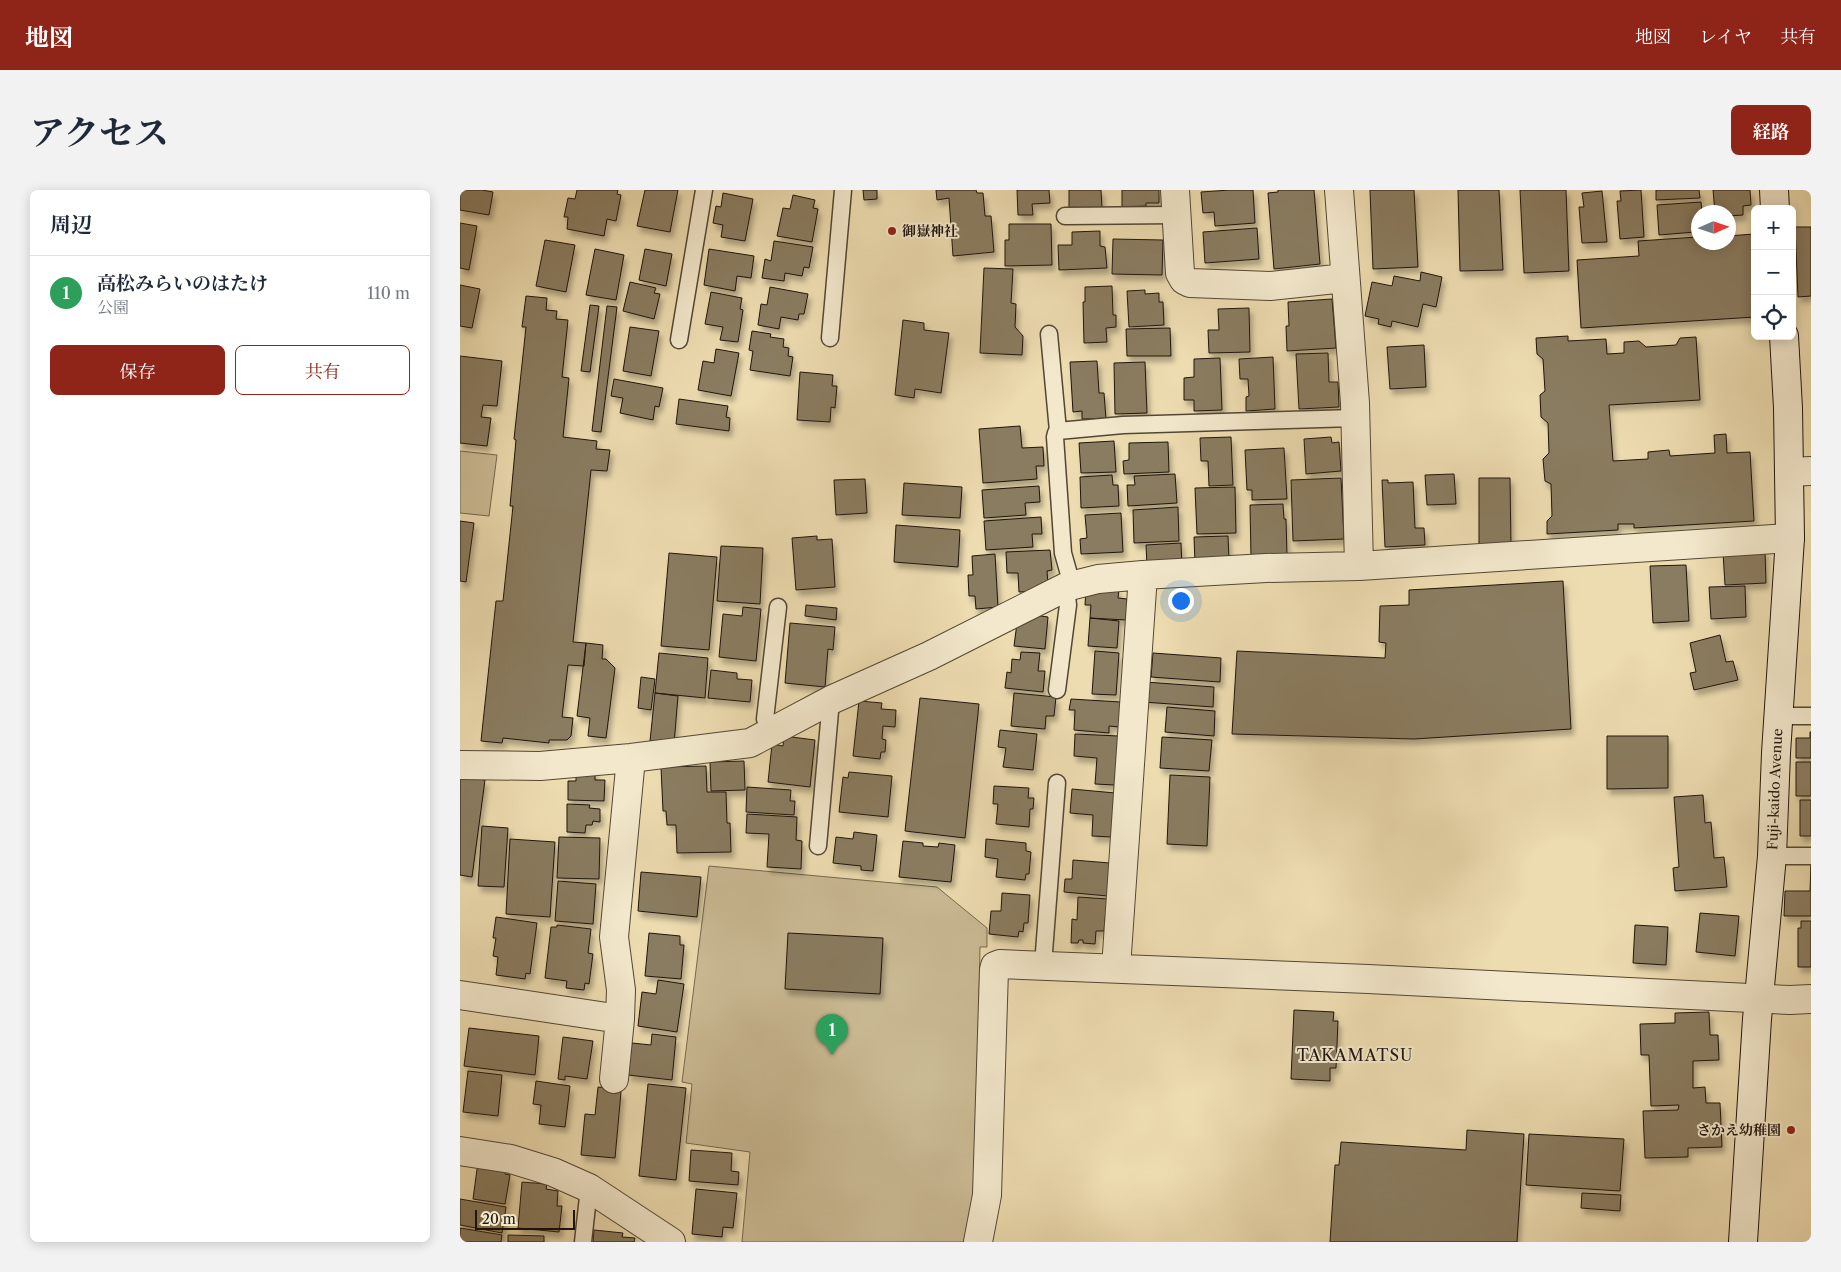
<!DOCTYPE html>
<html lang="ja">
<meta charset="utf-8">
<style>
body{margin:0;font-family:"Libre Caslon Text","Noto Serif JP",serif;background:#f2f2f3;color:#1f2937}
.controls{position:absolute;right:15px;top:15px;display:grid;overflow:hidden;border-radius:8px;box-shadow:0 2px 12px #0003}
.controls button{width:45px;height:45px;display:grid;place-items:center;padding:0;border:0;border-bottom:1px solid #e0e1e3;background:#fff;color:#1f2937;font:25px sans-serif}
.compass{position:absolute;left:1231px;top:15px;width:45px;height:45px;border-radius:50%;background:#fff;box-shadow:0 2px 12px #0003;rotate:87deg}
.scale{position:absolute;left:15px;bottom:12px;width:100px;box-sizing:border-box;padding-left:5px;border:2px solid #1f150b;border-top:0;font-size:14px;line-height:18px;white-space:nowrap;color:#1f150b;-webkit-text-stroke:4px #f3e8cc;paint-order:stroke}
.you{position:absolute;left:720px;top:410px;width:18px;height:18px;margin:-12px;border:4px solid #fff;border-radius:50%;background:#1a73e8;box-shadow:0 0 0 8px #1a73e833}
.badge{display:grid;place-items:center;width:32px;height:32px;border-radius:50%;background:#8f2418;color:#fff;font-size:16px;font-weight:700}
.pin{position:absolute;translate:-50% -41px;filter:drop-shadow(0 1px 2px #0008)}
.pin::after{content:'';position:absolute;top:26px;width:18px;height:15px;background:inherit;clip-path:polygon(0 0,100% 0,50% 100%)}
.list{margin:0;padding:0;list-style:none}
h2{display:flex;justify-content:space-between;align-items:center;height:65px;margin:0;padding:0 20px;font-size:21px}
h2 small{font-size:16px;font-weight:400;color:#747a83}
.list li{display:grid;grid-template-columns:32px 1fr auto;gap:15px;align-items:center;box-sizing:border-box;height:75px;padding:0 20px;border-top:1px solid #e0e1e3}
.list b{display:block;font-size:19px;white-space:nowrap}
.list p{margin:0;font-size:16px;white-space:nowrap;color:#747a83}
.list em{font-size:16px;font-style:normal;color:#747a83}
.actions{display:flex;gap:10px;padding:15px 20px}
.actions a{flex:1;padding:11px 0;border:1px solid #8f2418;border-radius:8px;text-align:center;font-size:18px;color:#8f2418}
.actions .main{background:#8f2418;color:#fff}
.icon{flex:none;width:28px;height:28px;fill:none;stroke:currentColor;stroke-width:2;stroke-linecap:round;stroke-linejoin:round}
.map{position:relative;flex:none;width:1351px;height:1052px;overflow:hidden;border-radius:8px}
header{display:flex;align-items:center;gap:30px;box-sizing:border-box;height:70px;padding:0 25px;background:#8f2418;color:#fff}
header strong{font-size:24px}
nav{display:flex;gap:28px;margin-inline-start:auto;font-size:18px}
.intro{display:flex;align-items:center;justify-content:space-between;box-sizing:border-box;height:120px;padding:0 30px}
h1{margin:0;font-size:35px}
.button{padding:12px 22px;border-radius:8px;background:#8f2418;color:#fff;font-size:18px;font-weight:700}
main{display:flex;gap:30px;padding:0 30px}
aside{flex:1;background:#fff;border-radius:8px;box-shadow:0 2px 12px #0003}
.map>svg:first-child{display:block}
</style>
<header>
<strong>地図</strong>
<nav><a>地図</a><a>レイヤ</a><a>共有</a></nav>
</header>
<div class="intro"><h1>アクセス</h1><a class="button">経路</a></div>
<main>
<aside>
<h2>周辺<small></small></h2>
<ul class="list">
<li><span class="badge" style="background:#2e9e5b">1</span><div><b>高松みらいのはたけ</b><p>公園</p></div><em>110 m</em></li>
</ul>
<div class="actions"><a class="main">保存</a><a>共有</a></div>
</aside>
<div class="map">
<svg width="1351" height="1052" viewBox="0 0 1351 1052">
<defs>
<filter id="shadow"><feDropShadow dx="3" dy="5.5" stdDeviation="2.5" flood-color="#0004"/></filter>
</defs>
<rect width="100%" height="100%" fill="#eddcb0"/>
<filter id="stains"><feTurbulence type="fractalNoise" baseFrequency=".004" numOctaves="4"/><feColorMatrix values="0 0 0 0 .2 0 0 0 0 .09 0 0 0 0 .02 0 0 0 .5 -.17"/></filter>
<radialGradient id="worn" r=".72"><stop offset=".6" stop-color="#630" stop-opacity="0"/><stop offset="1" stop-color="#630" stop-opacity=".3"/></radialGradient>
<!-- green -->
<path fill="#caba94" stroke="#746850" d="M0 261 37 265 29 326 0 323Z
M249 676 477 697 527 738V757H520L515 1009 506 1052H282L290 962 226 953 232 894 222 892Z"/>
<!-- building -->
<path fill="#8a7c61" stroke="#1f150b" filter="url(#shadow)" d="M0 0H22L33 2 29 25 0 20Z
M117 0H158L157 4 161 5 156 31 147 29 144 46 107 39 108 27H104L108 8 115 9Z
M185 0H218L210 42 177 36Z
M403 0H417V9L404 10Z
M476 0H516L517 3H523L525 26H531L534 62 493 66 489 8 477 10Z
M557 0H589L590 13 572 14 573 25H558Z
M609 0H641L642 18H609Z
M662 0H699V13H686V16L662 17Z
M770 0H793L795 33 755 36 754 22 743 23 741 2Z
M818 0H854L860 74 814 79 808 3 818 2Z
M910 0H954L958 77 913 79Z
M998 0H1039L1043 80 1000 81Z
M1060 0H1106L1109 81 1064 83Z
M1181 0 1184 47 1160 49 1157 11H1161L1160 1Z
M1196 0H1239L1240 8 1196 10Z
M1253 0H1290L1291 15 1283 16V25L1268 26V22H1255Z
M1142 1 1147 52 1122 53 1119 17H1124L1122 3Z
M263 3 293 9 285 51 261 47 263 35 253 33 256 16 261 17Z
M333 5 355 10 353 18 358 19 352 52 317 46 323 18 330 19Z
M1241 12 1242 22H1238V32L1235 33V42L1199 45 1197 15Z
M0 33 17 36 9 80 0 78Z
M549 34H591L592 75 545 76V50H549Z
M1335 37H1351V106L1338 107Z
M797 38 799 69 745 73 743 42Z
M640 41V56L645 57 647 78 599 80 598 55H612V42Z
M1294 44 1295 127 1121 138 1117 70 1179 66 1178 51 1238 47V52H1268V46Z
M653 49 703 50 702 85 652 84Z
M85 50 115 55 106 102 76 96Z
M314 51 353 57 349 78 344 77 342 86 325 83 324 91 302 88 305 69 311 71Z
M135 59 164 65 156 110 126 105Z
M185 59 212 64 206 96 179 90Z
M249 59 294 66 291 88 277 86 275 101 244 95Z
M524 78 553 79 551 113 556 114 555 137 563 146 562 165 520 163Z
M961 82 982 87 976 117 963 114 958 137 932 131 931 137 918 134 919 129 905 126 912 92 932 96 934 86 960 91Z
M170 92 196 98 194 103 200 104 194 129 163 121Z
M0 95 20 99 12 138 0 136Z
M652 96 653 125H656V137L646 138 647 152 624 153 623 112H625V97Z
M310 97 348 104 344 124H339L338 130 321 127 319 139 298 135 301 114 307 115Z
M685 100V104L699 103V112H703L704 135 669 137 667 101Z
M251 102 282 108 280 119 283 120 278 152 260 150 263 137 245 134Z
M66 106 87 108 86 120 97 121 96 129 108 130 102 187 109 188 103 247 137 251 136 259 150 260 147 281 131 280 113 452 126 453 124 476 108 475 102 527 113 528 111 546 107 550H89V553L43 548 42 553 21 551 36 411H43L53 316H50L56 250 54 249 66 137H62Z
M872 109 876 158 827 161 826 136H829L828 112Z
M130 115 139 116 130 182 121 181Z
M147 116 157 117 141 242 132 241Z
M789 118 790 162 749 163 748 140H759L758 119Z
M443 130 464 133V140L489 143 481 203 455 199 454 208 435 205Z
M170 137 199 141 191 186 163 181Z
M710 138 711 166H667L666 139Z
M292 141 311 144 310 147 324 149 323 157 329 158 328 166 333 167 330 186 290 180 293 161 289 160Z
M1108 146V151L1146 149 1147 164 1164 163V152L1179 151 1186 157 1216 155 1220 148 1236 147 1240 210 1149 215 1153 271 1188 269V262L1209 260 1210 266 1255 263 1254 245 1266 244 1267 263 1290 262 1294 331 1174 338V334H1158V340L1087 344V331L1092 326 1091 294 1085 291 1083 269 1089 263 1088 233 1081 227 1080 205 1085 201 1083 169 1077 164 1076 148Z
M964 155 966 197 930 199 927 157Z
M256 159 279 163 271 206 238 200 243 171 254 173Z
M868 163 869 192H878L879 217 839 219 836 164Z
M0 166 42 171 37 216 23 215 21 227 31 228 27 256 0 253Z
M813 167 815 219 786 221V207L789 206 788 189H780L779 169Z
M760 168 762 220 734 221V210H724V188L734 187V169Z
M637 171 639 203H644L646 229H622V221L613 222 610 172Z
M685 172 687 223 655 224 654 173Z
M340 182 373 185 372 196H377L375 218 371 217 370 232 337 230Z
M154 189 203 198 199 217 195 216 193 230 160 223 163 208 151 206Z
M219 209 268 216 266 227 270 228 269 241 216 234Z
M560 236 562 258 583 257 584 276H576L577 289 523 293 519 239Z
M771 247 773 295 749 296 748 271H741L740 248Z
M871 247 872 253 879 252 881 281 846 284 844 249Z
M654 251 656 282 621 283 619 253Z
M708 252 709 282 664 284 663 271 669 270V253Z
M824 258 827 309 792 310V300H787L785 260Z
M715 284 717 313 668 316 667 295H675L674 286Z
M994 284 996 314 967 315 965 285Z
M652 285 653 295H658L659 316 621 318 620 287Z
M881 288 884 349 833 351 831 290Z
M1019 288H1050L1051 356H1019Z
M405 289 407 323 376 325 374 290Z
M922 290H928V293L953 292 955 338H964L965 355 925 357Z
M444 293 502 297 500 328 442 325Z
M579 296 580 312 565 313 566 325 524 328 522 300Z
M775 297 776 343 737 344 735 298Z
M823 314 824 329H826L827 366 791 367 790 315Z
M718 317 719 351 674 353 673 320Z
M661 323 663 362 621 364 620 349 627 348 625 325Z
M581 327 582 344H572L573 357 526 360 524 331Z
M0 331 14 333 6 392 0 391Z
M436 335 500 340 498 377 434 372Z
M357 346V350L372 349 375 397 336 400 332 348Z
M768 346 769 370 735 372 734 347Z
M721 353 722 378 687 376 686 355Z
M261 356 303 358 300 414 257 411Z
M590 360 592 380 587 381 588 395 580 401 559 402 558 383H547L546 362Z
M1305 360 1306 393 1265 395 1263 362Z
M209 363 257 367 249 460 201 456Z
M535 364 538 417 516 419 515 406H509L508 385H513L512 366Z
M1226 375 1229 431 1193 433 1190 376Z
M1103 391 1111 539 954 549 772 544 777 461 925 468 926 453 919 452 920 416 949 415V400Z
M1285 396 1286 427 1251 429 1249 397Z
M626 398 659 400 658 408 667 409 666 430 630 428 631 415H625Z
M346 415 377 418 376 430 345 426Z
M283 417 301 419 296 471 259 467 263 424 282 426Z
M567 424 588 427 585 459 554 456 557 433Z
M630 428 659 431 657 458 628 456Z
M330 433 375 437 373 460 368 459 365 497 325 493Z
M1260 445 1266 472 1273 471 1278 490 1234 500 1230 483 1236 482 1230 453Z
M126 453 143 455 142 469H146L155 478 146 548 128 546 130 528 117 526Z
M635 461 659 463 656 505 632 504Z
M561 462 580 463 578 481H585L583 502 545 498 547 482 551 483 552 469 560 470Z
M199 463 248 468 245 508 195 503Z
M693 463 761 468 760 492 691 487Z
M251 480 277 483V489L292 490 290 512 248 508Z
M181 487 195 489 191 520 178 518Z
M685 492 754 497 753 517 683 512Z
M195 503 218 506 214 554 190 551Z
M554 503 596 507 594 526H586L585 539 551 536Z
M460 508 519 514 505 648 445 641Z
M611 509 661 512 659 537 649 536V543L614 540 615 520H609Z
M399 511 422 513 421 519 436 520 435 537 423 536 422 549 426 550 425 562H421L420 569 393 566Z
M707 517 755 521 754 546 705 542Z
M540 540 577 544 573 580 543 577 546 558 538 557Z
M1350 542H1351V568H1336V548H1350Z
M615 544 658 546 655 595 635 594 637 568 614 566Z
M324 546 355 550 350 597 308 592 312 554 323 556Z
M1147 546H1208V598L1147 599Z
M702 547 752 550 749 581 700 578Z
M284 571 285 600 251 601 250 572Z
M1336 572H1351V606H1336Z
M246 576 247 602H266L267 633H270L271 662 217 663 216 635H207L206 621H203L201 577Z
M116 581H135V590H145L144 611 108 610V591H116Z
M389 582 432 586 428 627 379 622 383 587 388 588Z
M710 585 750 587 747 656 707 654Z
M0 587 25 590 12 687 0 685Z
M534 596 569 598 568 608H574L573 619H570L569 637 536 634 538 614H533Z
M287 597 331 600 330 611H335L334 625 286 622Z
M612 599 655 603 652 647 632 646 633 625 610 623Z
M1243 605 1245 633 1251 632 1254 668 1264 667 1267 697 1215 701 1213 678 1219 677 1214 607Z
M1340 610H1351V646H1340Z
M107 614 130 615 129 618 140 619V632L133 631 132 635H126L125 643 107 642Z
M287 624 337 627 336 650 342 651 341 679 307 677 309 644 286 643Z
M22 636 48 638 44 697 18 696Z
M394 642 417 645 413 681 401 680V676L373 673 376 647 393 649Z
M99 647 140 648 139 689 97 688Z
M50 649 95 652 90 727 46 724Z
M526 649 566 653V661L571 662 569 684H566L565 690 536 687 538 669 525 667Z
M443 651 463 653V656L478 657 479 653 495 655 491 692 439 687Z
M613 670 650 673 648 706 604 702 605 689H612Z
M1351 674V726H1324L1325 701H1350Z
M181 682 241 687 237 727 178 721Z
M98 691 136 694 133 734 95 731Z
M542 703 570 705 568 733H564L563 742 559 741 558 747 529 744 531 721H541Z
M618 707 647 709 644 741H636L635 754 623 753V750H619L618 753H611L612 729 617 730Z
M1240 723 1279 726 1275 766 1236 762Z
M36 727 77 733 70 784 66 783 65 789 36 785 38 767 33 766 36 748H33Z
M1341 731H1351V777H1338V738H1341Z
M97 735 131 739 128 763 133 764 129 794 125 793 124 800 106 798 107 791 85 788 91 737H97Z
M1175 735 1208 737 1206 775 1173 773Z
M189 743 220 746V755H224L221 789 185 786Z
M328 743 423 748 420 804 325 799Z
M198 790 224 794 217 842 178 836 182 802 196 804Z
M834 820 874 822 873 831H878L876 878H870V891L831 889Z
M1249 822 1250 845H1258L1259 870 1233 871V898L1245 897 1246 913H1260L1262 957 1228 958V967L1185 968 1183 921 1218 920 1219 915 1191 916 1189 865H1181L1180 834 1215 833V823Z
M9 838 79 846 75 885 4 876Z
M192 844 216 847 212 890 168 885 172 853 191 855Z
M103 847 133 851 127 889 105 886V890L98 889Z
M8 881 42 885 38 926 3 922Z
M76 891 110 896 105 937 79 934 81 915 73 914Z
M188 894 226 898 216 990 179 986Z
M138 897 156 899 155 902H161L155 968 121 965 125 924 135 925Z
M1007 940 1064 944 1057 1052H870L875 975H879L881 952 1006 960Z
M1069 944 1164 949 1160 1001 1066 995Z
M231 960 272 963 271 981 279 982 278 995 229 991Z
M18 972 46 976 45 984 50 985 45 1014 13 1009Z
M62 992 87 994 86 999 98 1001 97 1016H102L99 1042 58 1038Z
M236 999 277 1003 273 1038 263 1037 262 1047 232 1044Z
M1122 1003 1161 1005 1160 1021 1121 1018Z
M0 1009 46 1017 42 1043 0 1035Z
M0 1038 42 1045 41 1052H0Z
M134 1040 163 1043 162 1047 175 1048 174 1052H133Z
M48 1045 84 1046V1052H48Z"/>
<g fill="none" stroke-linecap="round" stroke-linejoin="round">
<defs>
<path id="lane" d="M605 26 716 25
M589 144 598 241
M370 148 383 0
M219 150 244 0
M612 395 603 363 595 247 596 243 598 241 663 235 895 228
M597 500 608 415 606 397
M1319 526H1351
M311 542 305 529 318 417
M358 656 371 510
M1312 666H1351
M583 775 597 593
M123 1052 129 998"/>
<path id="street" d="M715 0 720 83 724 90 730 93 810 96 885 88
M879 0 895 213 899 376
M1329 282 1351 281
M0 575 80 576 171 568 290 553 371 510 469 466 606 397 638 389 683 385 806 378 899 376 1330 348
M656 778 683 385
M0 805 160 829
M154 889 160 829 161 800 154 747 171 568
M0 961 51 969 93 982 129 998 211 1052
M518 1052 527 1005 534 780 535 776 540 774 908 789 1330 810 1351 809"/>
<g id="secondary">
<path d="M1314 0 1315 19"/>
<path id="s1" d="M1283 1052 1297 829 1312 666 1316 563 1330 348 1328 218 1324 146"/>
</g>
</defs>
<!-- lane casing -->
<use href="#lane" stroke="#524734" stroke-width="19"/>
<!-- street casing -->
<use href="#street" stroke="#524734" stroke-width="30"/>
<!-- secondary casing -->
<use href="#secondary" stroke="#1f150b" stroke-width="30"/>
<!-- lane -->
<use href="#lane" stroke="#f3e8cc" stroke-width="16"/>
<!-- street -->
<use href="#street" stroke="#f3e8cc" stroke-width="28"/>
<!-- secondary -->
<use href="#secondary" stroke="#f3e8cc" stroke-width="28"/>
</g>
<!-- markers -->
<g fill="#8f2418" stroke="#f3e8cc" stroke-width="2">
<circle cx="432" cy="41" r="5"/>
<circle cx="1331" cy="940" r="5"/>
</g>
<g text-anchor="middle" stroke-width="4" stroke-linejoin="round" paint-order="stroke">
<!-- poi labels -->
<g font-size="14" font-weight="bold" fill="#1f150b" stroke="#f3e8cc" text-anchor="start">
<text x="442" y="46">御嶽神社</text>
<text x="1321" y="945" text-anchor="end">さかえ幼稚園</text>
</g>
<!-- street labels -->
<g font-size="14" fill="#1f150b" stroke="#f3e8cc">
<text dy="5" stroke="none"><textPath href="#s1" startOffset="454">Fuji-kaido Avenue</textPath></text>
</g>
<!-- quarter labels -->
<g font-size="16" letter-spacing="1" fill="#1f150b" stroke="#f3e8cc">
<text x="895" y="871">TAKAMATSU</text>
</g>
</g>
<rect width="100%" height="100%" filter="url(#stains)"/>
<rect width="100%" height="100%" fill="url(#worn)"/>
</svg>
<div class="controls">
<button>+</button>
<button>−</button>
<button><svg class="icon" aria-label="locate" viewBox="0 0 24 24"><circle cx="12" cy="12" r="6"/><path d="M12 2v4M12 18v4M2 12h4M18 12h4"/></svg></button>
</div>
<svg class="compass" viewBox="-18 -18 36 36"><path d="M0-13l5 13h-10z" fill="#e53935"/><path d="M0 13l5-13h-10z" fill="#747a83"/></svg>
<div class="scale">20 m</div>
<div class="you"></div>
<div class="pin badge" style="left:372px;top:865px;background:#2e9e5b">1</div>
</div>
</main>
